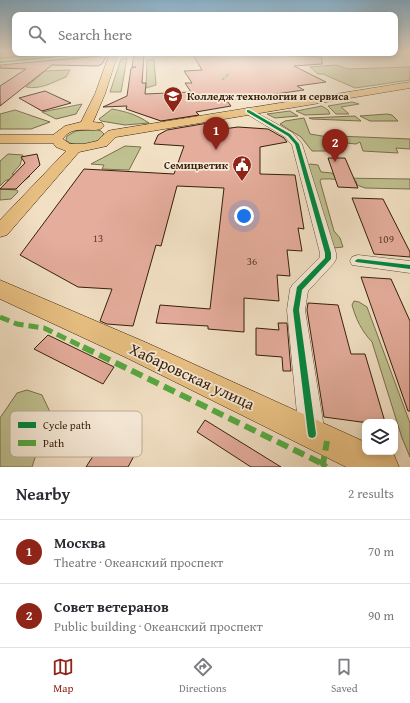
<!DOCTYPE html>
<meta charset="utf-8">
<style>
body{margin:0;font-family:"Gentium Book Plus",serif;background:#f2f2f3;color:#2b2b33}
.controls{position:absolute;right:12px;bottom:12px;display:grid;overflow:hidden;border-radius:8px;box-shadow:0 2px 10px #0003}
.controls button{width:36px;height:36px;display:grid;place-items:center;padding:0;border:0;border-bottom:1px solid #e1e1e2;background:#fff;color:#2b2b33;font:20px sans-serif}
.you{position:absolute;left:244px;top:216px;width:14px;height:14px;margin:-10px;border:3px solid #fff;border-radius:50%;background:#1a73e8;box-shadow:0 0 0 6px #1a73e833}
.badge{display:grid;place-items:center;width:26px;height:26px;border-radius:50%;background:#8f2418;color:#fff;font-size:13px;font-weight:700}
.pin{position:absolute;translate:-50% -33px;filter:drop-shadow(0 1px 2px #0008)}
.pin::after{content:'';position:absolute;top:21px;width:14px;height:12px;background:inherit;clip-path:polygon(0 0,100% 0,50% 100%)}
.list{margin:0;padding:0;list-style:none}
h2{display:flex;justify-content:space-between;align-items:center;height:52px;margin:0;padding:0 16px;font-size:17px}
h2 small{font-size:13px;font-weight:400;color:#7c7c81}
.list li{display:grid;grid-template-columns:26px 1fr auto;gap:12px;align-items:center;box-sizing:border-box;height:64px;padding:0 16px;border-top:1px solid #e1e1e2}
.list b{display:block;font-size:15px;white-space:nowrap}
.list p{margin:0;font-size:13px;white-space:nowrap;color:#7c7c81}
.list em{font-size:13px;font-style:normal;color:#7c7c81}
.icon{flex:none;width:22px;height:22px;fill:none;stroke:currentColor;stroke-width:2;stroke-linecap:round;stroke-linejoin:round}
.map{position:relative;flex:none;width:410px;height:467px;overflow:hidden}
.search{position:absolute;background:#fff;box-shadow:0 2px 10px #0003;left:12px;right:12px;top:12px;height:44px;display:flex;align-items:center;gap:10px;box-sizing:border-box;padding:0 14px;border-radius:8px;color:#7c7c81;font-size:15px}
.sheet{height:180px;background:#fff}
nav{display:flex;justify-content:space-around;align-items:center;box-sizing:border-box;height:56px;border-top:1px solid #e1e1e2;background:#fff;font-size:11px;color:#7c7c81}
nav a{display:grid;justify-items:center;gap:2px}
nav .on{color:#8f2418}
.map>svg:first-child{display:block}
</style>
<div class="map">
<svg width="410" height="467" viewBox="0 0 410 467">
<rect width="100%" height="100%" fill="#f2e0c4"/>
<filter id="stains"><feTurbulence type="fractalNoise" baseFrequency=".005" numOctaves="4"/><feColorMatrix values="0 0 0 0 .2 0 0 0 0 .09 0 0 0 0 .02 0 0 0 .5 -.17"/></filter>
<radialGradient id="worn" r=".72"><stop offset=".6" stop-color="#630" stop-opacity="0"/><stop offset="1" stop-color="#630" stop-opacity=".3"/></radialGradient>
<!-- green -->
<path fill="#c0c190" stroke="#7b704d" d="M127 58 121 92H110L121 59Z
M154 59 156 85 146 88 147 60Z
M336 65 348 69 410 67V80L355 88 323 74H318L310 67Z
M70 70 66 77C53 82 41 90 26 87L45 71Z
M352 102 359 104 341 107 349 114H336L328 106Z
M82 104 76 114 56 119 42 112Z
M322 106 328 110 330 114 305 115 296 111Z
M112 109C128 112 137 115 149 123L125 125 101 121 99 119Z
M15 110 50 122 31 129H0V114Z
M290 111 298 116 275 118 267 114Z
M387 114 392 115 398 121H370L360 116Z
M355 116 361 121 312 119 309 118Z
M304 118 310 134 328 137 330 151H312L301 137 280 124 285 121Z
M94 129 101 131 104 134C99 145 74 149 66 140L67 136 76 131Z
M337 136 410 139V149L396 148 398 153 363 151 360 142 356 144 335 142 334 137Z
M125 146 141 147 129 170 102 169 104 165 91 164Z
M8 154 23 155 20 165 12 174 30 176 24 181 6 180 0 186V161Z
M310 164 318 165 321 172 332 173 336 178 410 179V189L365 188 357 185 356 181C343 181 333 178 321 179L320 181 334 231 340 238 343 247 334 248 308 166Z
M0 189 17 190 18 192 11 199 0 200Z
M354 301 359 302 367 307 410 423V457L402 438 372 342C361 330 356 319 352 305Z
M27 390 42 395 50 412 32 467H0V418L17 393Z"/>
<!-- building -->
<path fill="#e5ad9c" stroke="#361f0a" d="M0 52 15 53H63L0 58Z
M104 53H108L102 64 97 66 52 65 0 106V86L26 69 0 68V65L100 56Z
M261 53 263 55 322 57V64L294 66 326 82 297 86 304 90 227 101 231 106 196 112 199 115 161 121 126 109 127 106 103 107 127 96 131 68 136 67H132L134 54H144L142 83H146L145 94 191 92 185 83H192L184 71 202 70 193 55Z
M45 91 71 103 42 111 19 98Z
M208 123 216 130 238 127 268 129 284 138 287 142 260 147V174L295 175 304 229 298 228 302 251 287 250 290 276 277 275 279 301 244 298V332L208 329V326L156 323 160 305 210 309 224 188 177 186 161 246 156 245 133 326 107 324 100 321 112 289 78 287 20 255 84 169 174 174 184 146 154 144 158 135 167 130Z
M37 154 40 165 16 189H0L25 163 21 157Z
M328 158H345L358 188 338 187Z
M352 198 383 199 410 252V257L374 254Z
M361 277 391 279 410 321V411H408Z
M308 303 338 305 351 354H365L385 422H361L324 417 307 310Z
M278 323H287L291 371H283L282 357 256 355V328L279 330Z
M48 335 114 367 103 384 34 349Z
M205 420 281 467H251L197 432Z
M113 425 142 441 128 467H86Z"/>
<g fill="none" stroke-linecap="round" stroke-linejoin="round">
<defs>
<path id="minor" d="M80 53H103L100 55 0 64V60Z
M248 108 293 133 302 144 336 253V259L334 263 308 291 305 310 325 434 321 443 312 447 303 443 299 434 287 310 290 289 293 284 320 257V253L292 145 285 137 245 113V109Z
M358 255 410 261V273L352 265 350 261 352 257Z"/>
<path id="major" d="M110 53H118L105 94 93 122 102 123 104 126C97 136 73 122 63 139L70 144H84L97 141 108 131 112 130 410 82V88L116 137 107 146 79 152 7 235 0 237V220L66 151 56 147 53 143H0V135H53L65 126 81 122 95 94Z
M0 280 145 342 365 442V452H388L394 455 399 467H346L127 358 0 299Z"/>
</defs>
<!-- minor casing -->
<use href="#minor" stroke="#654f38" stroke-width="1"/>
<!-- major casing -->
<use href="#major" stroke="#361f0a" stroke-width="1"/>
<!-- minor -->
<use href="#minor" fill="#f7ebd9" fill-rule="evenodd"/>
<!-- major -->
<use href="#major" fill="#e9c082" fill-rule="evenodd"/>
<!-- quiet-far2 -->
<path stroke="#55aa41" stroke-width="1.5" stroke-dasharray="3.5 1.5" stroke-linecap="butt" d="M222 80 230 73"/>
<!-- quiet-far1 -->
<path stroke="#55aa41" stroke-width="5" stroke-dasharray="10 5" stroke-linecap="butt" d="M0 317 17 324 44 328 85 348"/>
<!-- quiet -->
<path stroke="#55aa41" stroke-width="6" stroke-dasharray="12 6" stroke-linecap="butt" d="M83 347 323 464
M326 467 323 464 327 441"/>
<defs>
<path id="cycleway" d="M94 53H101L0 63V61Z
M247 110H249L290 134 299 144 331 253V259L330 260 302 290 299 310 316 434 315 437 312 438 309 437 308 434 293 310 297 287 325 258V253L295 144 288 136 247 112Z
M358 259 410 265V269L356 262 355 261 356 260Z"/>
</defs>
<!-- cycleway casing -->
<use href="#cycleway" stroke="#f7ebd9" stroke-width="3"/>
<!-- cycleway -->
<use href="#cycleway" fill="#00873e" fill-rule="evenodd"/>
</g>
<!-- sky -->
<linearGradient id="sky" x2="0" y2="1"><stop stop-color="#89b7d5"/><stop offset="0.44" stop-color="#f9f1e4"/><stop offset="1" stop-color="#f9f1e4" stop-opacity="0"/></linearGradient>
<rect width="410" height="117" fill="url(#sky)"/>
<!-- icons -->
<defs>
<symbol id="university-pin" viewBox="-11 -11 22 30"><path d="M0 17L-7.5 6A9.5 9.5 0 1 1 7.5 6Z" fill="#8f2418" stroke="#f7ebd9"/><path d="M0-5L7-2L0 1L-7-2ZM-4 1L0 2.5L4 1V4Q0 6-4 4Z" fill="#fff"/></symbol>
<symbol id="civic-pin" viewBox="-11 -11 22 30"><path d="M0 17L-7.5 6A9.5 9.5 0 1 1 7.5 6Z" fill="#8f2418" stroke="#f7ebd9"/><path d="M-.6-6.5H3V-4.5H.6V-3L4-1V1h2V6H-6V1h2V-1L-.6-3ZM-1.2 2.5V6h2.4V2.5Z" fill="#fff"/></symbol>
</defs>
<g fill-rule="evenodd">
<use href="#university-pin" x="162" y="85" width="22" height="30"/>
<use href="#civic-pin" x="231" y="154" width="22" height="30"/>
</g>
<g text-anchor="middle" stroke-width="3.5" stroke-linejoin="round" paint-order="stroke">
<!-- far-poi labels -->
<g font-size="11" font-weight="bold" fill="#361f0a" stroke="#f7ebd9" text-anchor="start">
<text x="187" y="100">Колледж технологии и сервиса</text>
<text x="228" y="169" text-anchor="end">Семицветик</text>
</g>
<!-- number labels -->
<g font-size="11" fill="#62422e">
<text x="98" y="242">13</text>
<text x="386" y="243">109</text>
<text x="252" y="265">36</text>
</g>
<!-- near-street labels -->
<g font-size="16" fill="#361f0a" stroke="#f7ebd9">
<text transform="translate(192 376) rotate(25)" y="6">Хабаровская улица</text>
</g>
</g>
<!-- legend -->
<rect x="10" y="411" width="132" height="46" rx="6" fill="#f7ebd9" stroke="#bdae9b" stroke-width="1"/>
<rect x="18" y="422" width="18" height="6" fill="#00873e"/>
<rect x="18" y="440" width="18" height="6" fill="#55aa41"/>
<g font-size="11" fill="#361f0a">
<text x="43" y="429">Cycle path</text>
<text x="43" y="447">Path</text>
</g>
<rect width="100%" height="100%" filter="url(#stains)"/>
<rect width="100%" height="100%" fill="url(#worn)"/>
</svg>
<div class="controls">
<button><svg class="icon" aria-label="layers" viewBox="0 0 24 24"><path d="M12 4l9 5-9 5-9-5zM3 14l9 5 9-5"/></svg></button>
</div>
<div class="you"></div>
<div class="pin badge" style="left:216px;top:150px">1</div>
<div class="pin badge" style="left:335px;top:162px">2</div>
<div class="search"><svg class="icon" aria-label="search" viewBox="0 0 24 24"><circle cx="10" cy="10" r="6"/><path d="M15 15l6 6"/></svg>Search here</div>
</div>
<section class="sheet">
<h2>Nearby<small>2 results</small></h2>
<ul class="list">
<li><span class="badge">1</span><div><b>Москва</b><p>Theatre · Океанский проспект</p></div><em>70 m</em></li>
<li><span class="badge">2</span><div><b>Совет ветеранов</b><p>Public building · Океанский проспект</p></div><em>90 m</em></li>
</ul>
</section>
<nav>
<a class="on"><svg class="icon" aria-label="map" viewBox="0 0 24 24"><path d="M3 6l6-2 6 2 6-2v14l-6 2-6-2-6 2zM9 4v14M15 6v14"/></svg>Map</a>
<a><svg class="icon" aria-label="directions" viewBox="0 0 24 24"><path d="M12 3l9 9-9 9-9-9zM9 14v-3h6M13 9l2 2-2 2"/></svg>Directions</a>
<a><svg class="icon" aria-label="saved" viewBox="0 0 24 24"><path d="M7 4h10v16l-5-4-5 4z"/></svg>Saved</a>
</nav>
